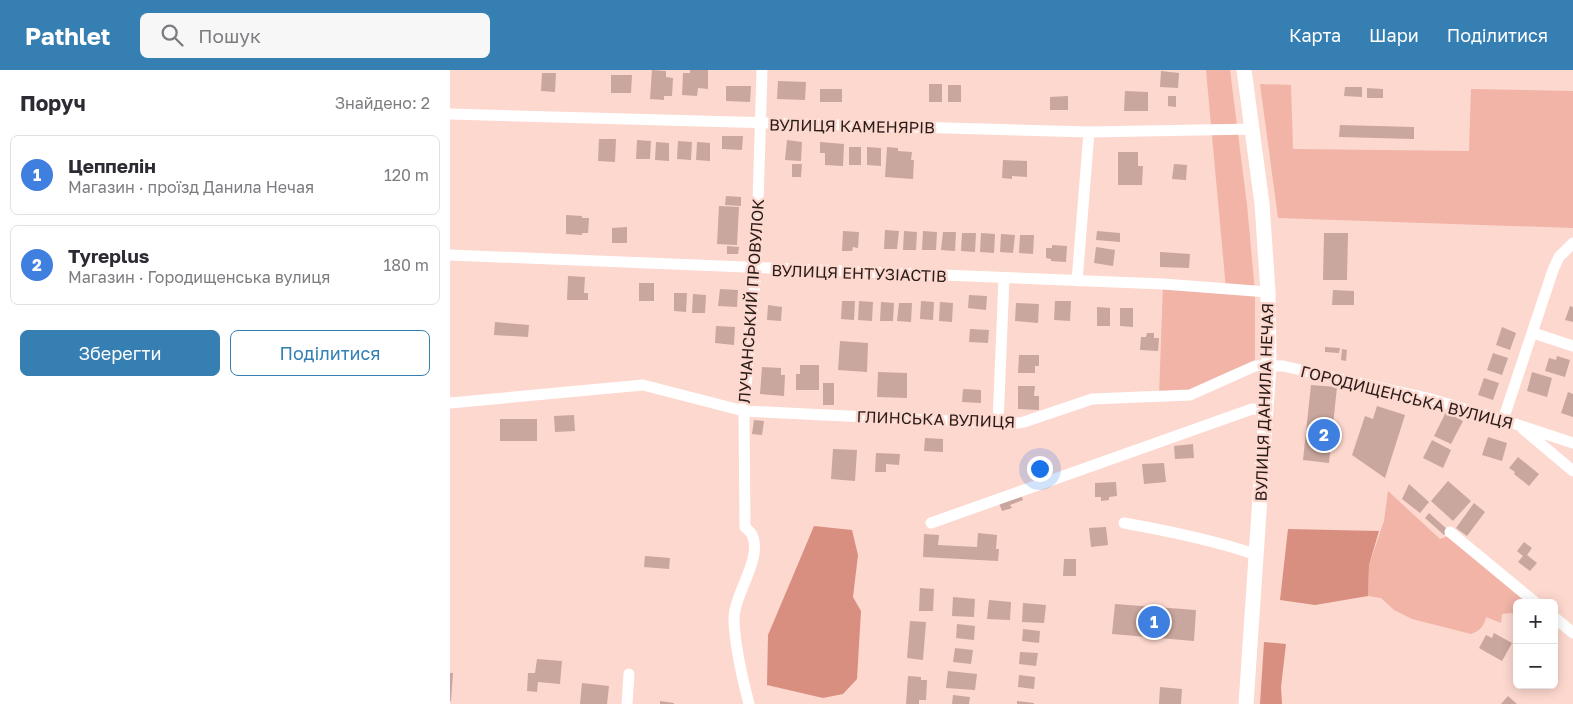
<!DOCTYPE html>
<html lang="uk">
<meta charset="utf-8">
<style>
body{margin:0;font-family:"Golos Text",sans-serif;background:#f7f7f7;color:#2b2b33}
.controls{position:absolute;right:15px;bottom:15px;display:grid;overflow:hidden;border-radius:8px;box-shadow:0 2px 12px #0003}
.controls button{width:45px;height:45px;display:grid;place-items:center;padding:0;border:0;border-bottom:1px solid #e1e1e2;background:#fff;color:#2b2b33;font:25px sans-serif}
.you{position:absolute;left:589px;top:398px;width:18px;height:18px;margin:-12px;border:4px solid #fff;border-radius:50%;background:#1a73e8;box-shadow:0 0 0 8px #1a73e833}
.badge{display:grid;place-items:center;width:32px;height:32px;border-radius:50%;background:#357fb3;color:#fff;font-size:16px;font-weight:700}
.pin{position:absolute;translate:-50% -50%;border:2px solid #fff;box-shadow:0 1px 5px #0006}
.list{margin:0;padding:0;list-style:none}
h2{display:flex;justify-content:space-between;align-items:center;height:65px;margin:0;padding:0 20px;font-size:21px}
h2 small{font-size:16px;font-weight:400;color:#7c7c81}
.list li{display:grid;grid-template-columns:32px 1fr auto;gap:15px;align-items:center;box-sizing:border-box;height:80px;margin:0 10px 10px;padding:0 10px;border:1px solid #e1e1e2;border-radius:8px}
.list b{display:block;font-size:19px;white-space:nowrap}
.list p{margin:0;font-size:16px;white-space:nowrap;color:#7c7c81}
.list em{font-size:16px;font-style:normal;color:#7c7c81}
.actions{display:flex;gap:10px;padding:15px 20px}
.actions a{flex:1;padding:11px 0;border:1px solid #357fb3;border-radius:8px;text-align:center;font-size:18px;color:#357fb3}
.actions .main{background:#357fb3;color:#fff}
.icon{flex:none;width:28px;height:28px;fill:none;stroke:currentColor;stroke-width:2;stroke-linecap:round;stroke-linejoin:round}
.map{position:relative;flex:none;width:1123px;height:634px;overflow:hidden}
header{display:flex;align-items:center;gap:30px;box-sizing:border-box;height:70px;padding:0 25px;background:#357fb3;color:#fff}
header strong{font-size:24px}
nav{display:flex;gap:28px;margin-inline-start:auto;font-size:18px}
.search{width:350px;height:45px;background:#f7f7f7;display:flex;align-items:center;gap:12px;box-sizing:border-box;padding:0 18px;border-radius:8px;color:#7c7c81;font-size:19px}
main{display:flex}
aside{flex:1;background:#fff}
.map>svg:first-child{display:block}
</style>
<header>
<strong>Pathlet</strong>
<div class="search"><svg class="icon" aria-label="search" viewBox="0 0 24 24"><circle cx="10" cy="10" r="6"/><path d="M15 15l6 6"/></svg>Пошук</div>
<nav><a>Карта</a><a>Шари</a><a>Поділитися</a></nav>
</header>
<main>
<aside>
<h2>Поруч<small>Знайдено: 2</small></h2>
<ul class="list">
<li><span class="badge" style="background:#3f7fe0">1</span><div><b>Цеппелін</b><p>Магазин · проїзд Данила Нечая</p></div><em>120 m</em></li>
<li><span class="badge" style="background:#3f7fe0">2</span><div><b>Tyreplus</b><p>Магазин · Городищенська вулиця</p></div><em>180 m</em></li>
</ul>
<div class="actions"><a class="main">Зберегти</a><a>Поділитися</a></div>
</aside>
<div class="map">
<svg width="1123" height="634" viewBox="0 0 1123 634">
<rect width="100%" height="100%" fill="#fdd8cf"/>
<!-- green -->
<path fill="#f1b4a7" d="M756 0H780L797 135 805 222V296L749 321 709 326 713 214 776 219Z
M810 14 841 15 843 79 1019 81 1021 19 1123 21V158L828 148Z
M938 421 990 469 998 466 1080 533H1067V546L1061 543 1052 544 1051 553 1036 547C1034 556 1030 561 1021 564L962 549 944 540 931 528 918 526 919 495 934 451Z"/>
<!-- forest -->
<path fill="#d88f7f" d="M364 456 402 460 408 485 403 527 411 541 407 609 393 624 373 628 317 615 318 565Z
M838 459 929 461 919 495 918 526 865 535 830 530Z
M814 572 836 574 831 617 832 634H810Z"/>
<!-- building -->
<path fill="#c9a69e" d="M202 0 216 1V7L223 8 222 26H214V30L200 29Z
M240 0H258V19L248 18 247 26 232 25 233 3H240Z
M711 1 729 3 728 18 710 17Z
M92 3H106L105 22 91 21Z
M161 5H182L181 23H161Z
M328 11 356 12 355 30 327 29Z
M479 14H492V32H479Z
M498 15H511V32H498Z
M276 16H301L300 32 276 31Z
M895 17H912V27L894 26Z
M917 18 933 19V28H917Z
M370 19H392V32H370Z
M675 21 698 22V41H674Z
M618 26V40H600V27Z
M718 26H726V37L718 36Z
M890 55 964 57V69L889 67Z
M272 66H293L292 80 272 79Z
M149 69H166L165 92 148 91Z
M187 70 201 71 200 89H186Z
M337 70 352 72 351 91 335 90Z
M228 71 242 72 241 90 227 89Z
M206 72 219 73V91L205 90Z
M247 72 260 73V91L246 90Z
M370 72 394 74 393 96 375 95V83H370Z
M399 77H411V95H399Z
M417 77 431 78V96L417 95Z
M437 77 448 78V81L462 82 461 90H464L463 109 435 107Z
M668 82H688V96H693L692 115H668Z
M553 90 577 91V107L562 106V109L552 108Z
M342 94H352L351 107H342Z
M724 94 737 95 736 110 722 109Z
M276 126 291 127V136L275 135Z
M269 136 289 137 287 175 267 174Z
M116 145 132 146V148H139L138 163H132V165L116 164Z
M177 157V173H162V158Z
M435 160 449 161 447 179H434Z
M393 161 409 162 408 178 403 177 402 181H392Z
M454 161 467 162 466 180H453Z
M473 161 487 162 486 180H472Z
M647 161 670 163V172L646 170Z
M493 162H506L505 181 491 180Z
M512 163H526L525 182 511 181Z
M531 163 545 164 544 183 530 182Z
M874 163H898L897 210H873Z
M551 164 565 165 563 183 550 182Z
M570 165H584L583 184 569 183Z
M602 175 617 176 616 192 601 191V189L596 188V178H602Z
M277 176 289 177 288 184H277Z
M646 177 665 180 663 196 644 193Z
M710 182 740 184 739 198 710 197Z
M118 206 135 207 134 223H138V230H117Z
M189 213H204V231H189Z
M270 219 288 220 287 237 268 236Z
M883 220 904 221V235H882Z
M224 223H237L236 242 224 241Z
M243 224 256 225 255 243H242Z
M519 225 537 226 536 240 518 238Z
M392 231H405L404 250 391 249Z
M409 231 423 232 422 251 408 250Z
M471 231 484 232 483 250 470 249Z
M605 231H621L620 251 604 250Z
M431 232 444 233 443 251H430Z
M490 232 503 233 502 252 489 251Z
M449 233H462L461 252 447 251Z
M566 233 589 234 588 253 565 251Z
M318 235 332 237 331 251 317 250Z
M1120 236 1123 237V252L1115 250Z
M647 237 660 238V256H647Z
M670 238H683V257L670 256Z
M45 252 79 255 78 267 44 265Z
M266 256 285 257 284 275 265 273Z
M1052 257 1066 263 1060 280 1046 275Z
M520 259 539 260 538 273 519 272Z
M697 263H704V268H709L708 281 690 280 691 267H696Z
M390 271 418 273 417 302 388 300Z
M875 277 890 278 889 283 875 282Z
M892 279 897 280 896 291 891 290Z
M1043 283 1058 288 1052 305 1037 300Z
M569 285H589V296H585V303H568Z
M1107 286 1120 290 1115 307 1095 301 1099 288 1106 290Z
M350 295H369V320H346V304H350Z
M312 297 331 298V305H335L334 326 310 324Z
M428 302 457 303V328L427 327Z
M1082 302 1102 308 1097 327 1077 321Z
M1034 308 1049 313 1043 330 1028 325Z
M373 313H384V335H373Z
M861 315 887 317 879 393 853 390Z
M568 316H585L584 326H589V340L568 339Z
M513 319 531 320V333L512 332Z
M1118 322 1123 324V347L1111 343Z
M927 336 955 345 935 408 902 385 915 346 923 349Z
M996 342 1013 351 1001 374 984 366Z
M124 345 125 361 105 362 104 346Z
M50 349H87V371H50Z
M304 350 314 351 312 365 302 364Z
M1038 367 1057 373 1052 391 1032 385Z
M475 368 493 369V382L474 381Z
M982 370 1001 380 993 398 973 388Z
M743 374 744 388 725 389 724 376Z
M383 379 407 380 405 411 381 409Z
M426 383 450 384 449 395 436 394V402H425Z
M1068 387 1089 404 1079 416 1064 404 1065 402 1059 398Z
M714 393 716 412 694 414 692 394Z
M998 411 1021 431 1003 451 981 431Z
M666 412 667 426 659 427V430L651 431V427H645V413Z
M959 414 979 432 970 443 952 429Z
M571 425 573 430 560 435 562 438 552 441 549 433Z
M1024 433 1035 442 1017 466 1006 458Z
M979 443 998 460 994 465 975 448Z
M656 457 658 475 641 477 639 458Z
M528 463 547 465 546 479H549L548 491 473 487 474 464 489 465 488 475 527 477Z
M1074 472 1082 478 1077 485 1087 493 1080 501 1068 492 1073 486 1067 481Z
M195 486 220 488 219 499 194 497Z
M614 489H626V506H613Z
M470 518 484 519 483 541H469Z
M503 527 525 529 524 547 502 546Z
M539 530 561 532 560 550 537 549Z
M573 533 596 535 594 553 572 552Z
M665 534 746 540 744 571 662 564Z
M460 551 476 552 473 590 457 588Z
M507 554 525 556 524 570 506 568Z
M573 559 590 561 589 573 572 571Z
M1044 563 1062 573 1052 591 1029 578 1036 565 1042 568Z
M505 578 523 580 521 594 503 592Z
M570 582 588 583 586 596 569 594Z
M87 589 112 591 110 614 88 612 87 622 77 621 78 603H85Z
M498 601 527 604 525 620 496 618Z
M0 603H3L1 631H0Z
M569 605 585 607 584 619 568 617Z
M458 606 471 607V610H477L476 630H469V634H456Z
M132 613 159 616 157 634H130Z
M710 617 732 619 731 634H709Z
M503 625 520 627 519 634H502Z
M1058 626 1067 634H1051Z
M210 631 224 633V634H210Z
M567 631 584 633V634H567Z"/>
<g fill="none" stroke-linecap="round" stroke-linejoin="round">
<!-- street -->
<path stroke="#fff" stroke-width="11" d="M0 44 639 62 803 59
M0 185 713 214 818 222
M627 211 639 62
M1083 263 1123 276
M0 333 193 315 294 341 561 354 574 352 642 329 740 325 805 296H833L977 328 1053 350 1123 373
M1053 350 1103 200 1109 187 1123 173
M548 353 554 208
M1073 359 1123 401
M481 453 802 339 816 340
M674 453C719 461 764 470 807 485
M1000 462 1086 533
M1104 547 1123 563
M177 634 179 604
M299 634C292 607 284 574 284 547 285 523 313 487 302 465 301 462 297 459 295 457L294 341 306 199 312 0"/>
<!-- secondary -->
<path stroke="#fff" stroke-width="15" d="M794 0 812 134 818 222 819 295 796 634"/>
</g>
<g text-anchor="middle" stroke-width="5" stroke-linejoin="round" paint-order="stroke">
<!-- street labels -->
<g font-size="16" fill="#281b18" stroke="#fdd8cf">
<text transform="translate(402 56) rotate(1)" y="6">ВУЛИЦЯ КАМЕНЯРІВ</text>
<text transform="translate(409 203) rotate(2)" y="6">ВУЛИЦЯ ЕНТУЗІАСТІВ</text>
<text transform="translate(301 231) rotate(-86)" y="6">ЛУЧАНСЬКИЙ ПРОВУЛОК</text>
<text transform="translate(957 327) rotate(14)" y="6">ГОРОДИЩЕНСЬКА ВУЛИЦЯ</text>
<text transform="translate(814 332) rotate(-88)" y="6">ВУЛИЦЯ ДАНИЛА НЕЧАЯ</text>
<text transform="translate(486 349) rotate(2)" y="6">ГЛИНСЬКА ВУЛИЦЯ</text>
</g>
</g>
</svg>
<div class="controls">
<button>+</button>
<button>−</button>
</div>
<div class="you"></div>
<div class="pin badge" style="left:704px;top:552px;background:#3f7fe0">1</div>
<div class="pin badge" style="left:874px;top:365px;background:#3f7fe0">2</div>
</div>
</main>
